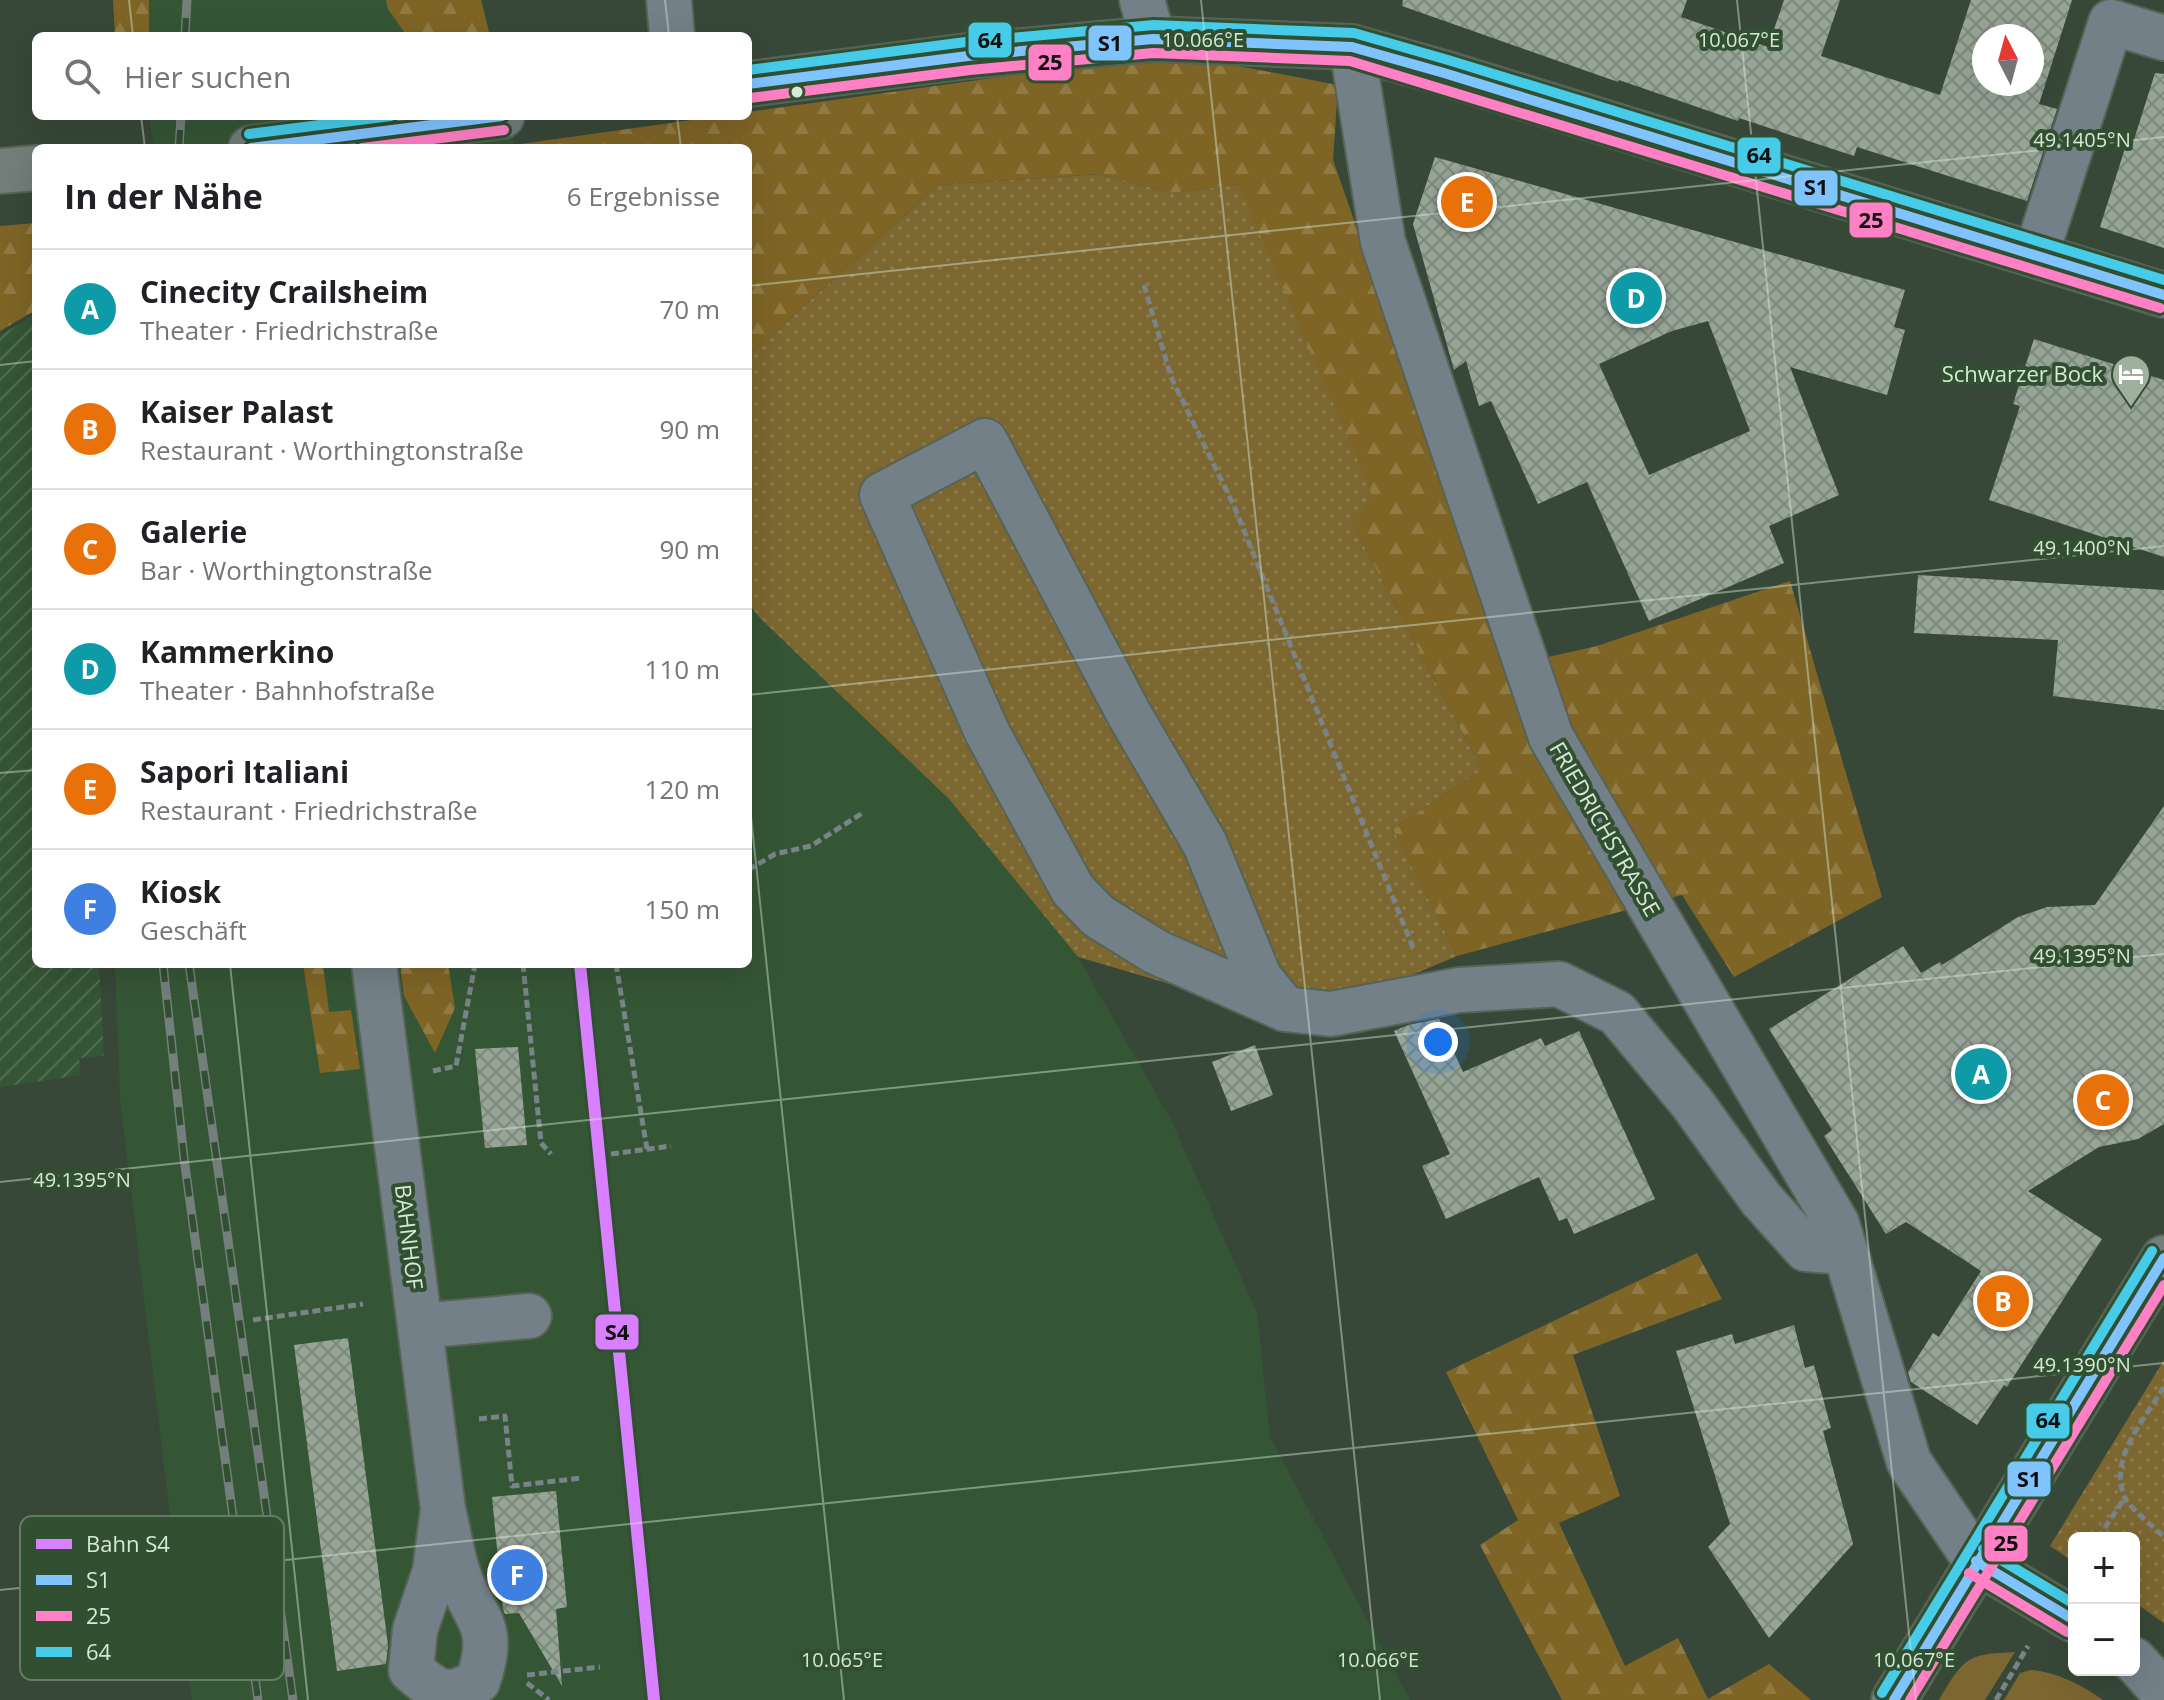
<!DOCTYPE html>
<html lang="de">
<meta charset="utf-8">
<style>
body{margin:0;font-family:"Open Sans",sans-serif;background:#f6f6f6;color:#202124}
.controls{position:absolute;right:24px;bottom:24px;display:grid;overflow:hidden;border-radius:12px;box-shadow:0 8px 32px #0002}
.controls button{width:72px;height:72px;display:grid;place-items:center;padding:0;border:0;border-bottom:2px solid #e0e0e0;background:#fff;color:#202124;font:40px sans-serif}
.compass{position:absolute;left:1972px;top:24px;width:72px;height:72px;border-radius:50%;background:#fff;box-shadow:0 8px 32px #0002;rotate:354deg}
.you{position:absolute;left:1438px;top:1042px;width:28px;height:28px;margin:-20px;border:6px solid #fff;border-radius:50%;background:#1a73e8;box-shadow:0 0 0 12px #1a73e833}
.badge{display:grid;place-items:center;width:52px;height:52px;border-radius:50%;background:#1a73e8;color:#fff;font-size:26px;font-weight:700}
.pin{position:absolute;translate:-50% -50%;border:4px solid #fff;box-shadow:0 2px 8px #0006}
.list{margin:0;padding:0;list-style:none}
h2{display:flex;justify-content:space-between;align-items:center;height:104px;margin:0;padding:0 32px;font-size:34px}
h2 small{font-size:26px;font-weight:400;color:#757577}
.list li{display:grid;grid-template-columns:52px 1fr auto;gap:24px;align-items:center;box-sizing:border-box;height:120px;padding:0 32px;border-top:2px solid #e0e0e0}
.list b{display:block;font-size:30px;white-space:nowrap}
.list p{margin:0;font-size:26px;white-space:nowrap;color:#757577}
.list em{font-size:26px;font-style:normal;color:#757577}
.icon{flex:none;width:44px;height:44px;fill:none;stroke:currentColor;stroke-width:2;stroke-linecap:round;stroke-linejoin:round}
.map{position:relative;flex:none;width:2164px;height:1700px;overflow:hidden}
.search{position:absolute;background:#fff;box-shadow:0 8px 32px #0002;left:32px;top:32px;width:720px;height:88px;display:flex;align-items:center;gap:20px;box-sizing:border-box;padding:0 28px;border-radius:12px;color:#757577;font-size:30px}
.panel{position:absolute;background:#fff;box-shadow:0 8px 32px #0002;left:32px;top:144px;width:720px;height:824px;border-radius:12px}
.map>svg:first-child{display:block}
</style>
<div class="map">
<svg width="2164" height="1700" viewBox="0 0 2164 1700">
<defs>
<pattern id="industrial-furrows" width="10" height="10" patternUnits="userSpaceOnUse" patternTransform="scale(2)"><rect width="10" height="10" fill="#355635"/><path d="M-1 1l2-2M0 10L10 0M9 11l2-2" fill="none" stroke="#526e52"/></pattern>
<pattern id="forest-firs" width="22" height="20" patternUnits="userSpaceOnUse" patternTransform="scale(2)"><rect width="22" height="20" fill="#7e6526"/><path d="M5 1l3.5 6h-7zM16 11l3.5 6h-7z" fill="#907b45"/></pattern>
<pattern id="park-dots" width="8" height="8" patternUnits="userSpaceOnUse" patternTransform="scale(2)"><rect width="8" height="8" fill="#7c6731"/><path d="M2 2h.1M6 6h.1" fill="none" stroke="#8e7d4e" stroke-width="1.8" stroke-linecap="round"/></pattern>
<pattern id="building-cross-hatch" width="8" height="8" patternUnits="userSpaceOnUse" patternTransform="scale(2)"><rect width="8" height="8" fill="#97a597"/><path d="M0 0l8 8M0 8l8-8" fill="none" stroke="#7d887d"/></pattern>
</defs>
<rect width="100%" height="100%" fill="#384838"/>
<!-- built -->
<path fill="#355635" d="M149 0H482L490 36H149Z
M149 116H508L515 145 492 148H154Z
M748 603 760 618 949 799 1078 957 1170 1118 1257 1313 1270 1437 1410 1700H192L120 1097 115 964H748Z"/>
<!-- industrial -->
<path fill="url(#industrial-furrows)" d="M36 313V964H99L104 1056 79 1058 81 1075 0 1087V336Z"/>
<!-- grass -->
<path fill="#7c6731" d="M2015 1652 1985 1700H1939C1964 1658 1966 1654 2015 1652Z
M2031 1670C2056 1672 2082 1685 2103 1700H2004L2020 1673Z"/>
<!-- forest -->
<path fill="url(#forest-firs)" d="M113 0H149V36H115Z
M386 0H481L490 36H407L388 9Z
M1206 60 1338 85 1333 160 1509 666 1597 646 1790 581 1882 897 1734 977 1682 895 1457 956 1393 829 1482 770 1353 525 1238 184 1172 193 1100 174 938 185 748 357V148H492L720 116H748V112L1064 68Z
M36 223V310L0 331V226Z
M303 964H323L329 1012 351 1010 360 1069 320 1073Z
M400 964H448L455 1008 435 1053 404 996Z
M1697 1253 1722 1299 1573 1355 1620 1496 1559 1523 1625 1666 1678 1638 1708 1699 1769 1664 1811 1700H1562L1480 1545 1518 1520 1446 1372Z"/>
<!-- park -->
<path fill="url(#park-dots)" d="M1100 174 1172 193 1238 184 1372 494 1353 525 1482 770 1393 829 1457 956 1336 1007 1273 1014 1078 957 949 799 760 618 748 603V357L938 185Z
M2164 1360V1623L2134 1602V1538H2074V1562L2050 1546Z"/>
<!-- building -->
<path fill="url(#building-cross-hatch)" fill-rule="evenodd" d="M1403 0H1687L1681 17 1768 47 1784 0H1840L1821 56 1940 95 1971 0H2072L2039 104 2057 109 2027 201 1857 147 1854 156 1739 118 1738 121 1619 80 1618 82 1402 6ZM1984 36H2032V84H1984Z
M2155 73 2164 74V248L2100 227 2126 145 2132 146Z
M1435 157 1905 290 1894 327 1905 330 1887 395 1790 367 1839 495 1769 526 1784 563 1649 621 1587 482 1538 504 1491 401 1479 406 1466 361 1454 370 1413 224ZM1708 321 1750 431 1649 475 1599 364 1672 331Z
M2034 339 2164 380V557L1989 500 2020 406 2013 404Z
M1918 575 2164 590V710L2053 696 2058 640 1914 633Z
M2164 806V1124L2138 1139 2099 1147 2028 1191 2102 1239 2007 1387 2004 1385 1977 1425 1911 1382 1908 1372 1933 1333 1939 1337 1981 1271 1906 1222 1886 1234 1824 1136 1832 1130 1769 1029 1903 946 1921 973 1940 962 1942 965 2018 917 2047 907 2095 905Z
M1439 1019 1463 1072 1541 1038 1545 1046 1579 1031 1655 1199 1574 1234 1567 1218 1559 1221 1539 1177 1446 1219 1422 1166 1450 1154 1394 1031 1408 1025Z
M1255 1045 1273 1095 1231 1111 1212 1062Z
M518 1047 527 1145 485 1148 475 1049Z
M1794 1325 1805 1368 1814 1365 1831 1428 1823 1431 1853 1544 1769 1638 1708 1547 1730 1524 1676 1351 1732 1334 1735 1344Z
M348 1338 388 1645 386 1664 337 1671 294 1345Z
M556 1491 567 1607 556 1609 562 1686 519 1613 505 1614 503 1609 492 1497Z"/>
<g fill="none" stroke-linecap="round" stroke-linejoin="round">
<defs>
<path id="minor" d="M669 0 672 36
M1142 0 1153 39
M1352 47 1383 242 1551 737 1837 1224 1909 1462 1976 1561 2074 1620
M2036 255 2111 22 2164 38
M374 964 443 1509C448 1529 451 1551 457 1570 473 1621 498 1621 478 1681 446 1700 438 1693 411 1670L415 1630 435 1571 443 1509
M1285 1009 1156 952 1098 916 1073 890 987 732 882 495 985 441 1129 714 1205 844 1259 977 1285 1009 1331 1014 1459 990 1559 984 1617 1013 1692 1103 1761 1199 1806 1249 1845 1252
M420 1326 529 1316
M2134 1660 2164 1693"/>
<path id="major" d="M748 84 968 56 1153 39 1352 47 1444 73 2164 295
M251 148 502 116
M0 171 36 168
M1894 1700 2164 1258"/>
</defs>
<!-- minor casing -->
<use href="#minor" stroke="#566356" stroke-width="48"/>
<!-- major casing -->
<use href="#major" stroke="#566356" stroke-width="48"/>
<!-- path -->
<path stroke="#798488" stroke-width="5" stroke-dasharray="8 4" stroke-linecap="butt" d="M1144 285 1171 377 1234 506 1414 950
M748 870 775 854 811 846 864 812
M523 964 541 1143 551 1154
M616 964 647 1149
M433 1071 456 1066 475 964
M611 1154 671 1146
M253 1320 363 1304
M2164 1387C2145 1419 2109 1457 2124 1496 2129 1508 2154 1527 2164 1537
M479 1419 505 1416 512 1486 582 1478
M2098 1538 2124 1499
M527 1675 600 1667
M527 1683 549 1700
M1996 1700 2028 1646"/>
<!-- minor -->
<use href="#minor" stroke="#748088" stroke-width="44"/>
<!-- major -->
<use href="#major" stroke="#727e7a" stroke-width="44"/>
<defs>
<path id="rail" d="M185 36 187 0
M179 148 181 116
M163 964 184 1158 258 1700
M189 964 293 1700"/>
</defs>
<!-- rail casing -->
<use href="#rail" stroke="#747f7c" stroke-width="9"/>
<!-- rail -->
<use href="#rail" stroke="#314f31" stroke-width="6" stroke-dasharray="18" stroke-linecap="butt"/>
<defs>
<path id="bus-1" d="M748 84 968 56 1153 39 1352 47 1444 73 2164 295
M251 148 502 116
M1976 1561 2074 1620
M1894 1700 2164 1258"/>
<path id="bus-2" d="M750 98 970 70 1153 53 1350 61 2160 308
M362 148 504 130
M1969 1573 2067 1632
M1910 1700 2164 1285"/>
<path id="bus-3" d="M748 70 966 42 1154 25 1354 33 1448 60 2164 280
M249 134 391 116
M1983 1549 2074 1604
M1882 1693 2152 1251"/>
</defs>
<!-- bus-1 casing -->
<use href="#bus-1" stroke="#314f31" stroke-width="16"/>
<!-- bus-2 casing -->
<use href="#bus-2" stroke="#314f31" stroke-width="16"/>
<!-- bus-3 casing -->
<use href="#bus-3" stroke="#314f31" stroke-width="16"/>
<!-- bus-1 -->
<use href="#bus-1" stroke="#80c4ff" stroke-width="10"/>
<!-- bus-2 -->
<use href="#bus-2" stroke="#ff80c5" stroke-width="10"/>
<!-- bus-3 -->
<use href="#bus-3" stroke="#46cce9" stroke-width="10"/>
<defs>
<path id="rail-1" d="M580 964 654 1700"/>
</defs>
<!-- rail-1 casing -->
<use href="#rail-1" stroke="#314f31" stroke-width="18"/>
<!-- rail-1 -->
<use href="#rail-1" stroke="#d880ff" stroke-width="12"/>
</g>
<!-- ticks -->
<path fill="none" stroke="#d6e8d6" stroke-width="2" stroke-opacity="0.45" d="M129 0 133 36M665 0 669 36M1201 0 1380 1700M1737 0 1916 1700M141 116 145 148M677 116 681 148M748 286 2164 137M0 365 36 361M748 695 2164 546M0 773 36 770M748 788 844 1700M230 964 308 1700M0 1182 2164 954M0 1590 2164 1363"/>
<!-- icons -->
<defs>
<symbol id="hotel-pin" viewBox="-11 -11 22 30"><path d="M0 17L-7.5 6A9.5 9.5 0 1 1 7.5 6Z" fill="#9fb09f" stroke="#314f31"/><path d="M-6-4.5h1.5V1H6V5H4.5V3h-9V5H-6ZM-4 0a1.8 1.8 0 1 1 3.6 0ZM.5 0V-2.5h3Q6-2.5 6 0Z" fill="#fff"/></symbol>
</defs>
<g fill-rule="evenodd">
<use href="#hotel-pin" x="2109" y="352" width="44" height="60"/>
</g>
<!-- markers -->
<circle fill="#d6e8d6" stroke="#314f31" stroke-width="3" cx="797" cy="92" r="7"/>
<g text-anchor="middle" stroke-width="8" stroke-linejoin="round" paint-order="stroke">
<!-- poi labels -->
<g font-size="22" fill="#d6e8d6" stroke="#314f31" text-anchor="end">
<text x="2103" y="382">Schwarzer Bock</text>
</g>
<!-- street labels -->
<g font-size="22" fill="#d6e8d6" stroke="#314f31">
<text transform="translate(1605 829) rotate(60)" y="8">FRIEDRICHSTRASSE</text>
<text transform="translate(409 1237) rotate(83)" y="8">BAHNHOF</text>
</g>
</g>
<!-- legend -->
<rect x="20" y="1516" width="264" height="164" rx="12" fill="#314f31" stroke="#637d63" stroke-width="2"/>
<rect x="36" y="1539" width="36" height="10" fill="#d880ff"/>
<rect x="36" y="1575" width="36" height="10" fill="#80c4ff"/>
<rect x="36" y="1611" width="36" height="10" fill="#ff80c5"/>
<rect x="36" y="1647" width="36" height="10" fill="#46cce9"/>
<g font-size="22" fill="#d6e8d6">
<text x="86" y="1552">Bahn S4</text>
<text x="86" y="1588">S1</text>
<text x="86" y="1624">25</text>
<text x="86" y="1660">64</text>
</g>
<g font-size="20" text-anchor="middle" fill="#d6e8d6" stroke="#314f31" stroke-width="8" stroke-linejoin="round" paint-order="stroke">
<text x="1203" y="47">10.066°E</text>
<text x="1739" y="47">10.067°E</text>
<text x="2082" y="147">49.1405°N</text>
<text x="2082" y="555">49.1400°N</text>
<text x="2082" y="963">49.1395°N</text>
<text x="82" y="1187">49.1395°N</text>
<text x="2082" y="1372">49.1390°N</text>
<text x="842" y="1667">10.065°E</text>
<text x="1378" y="1667">10.066°E</text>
<text x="1914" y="1667">10.067°E</text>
</g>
<g stroke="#314f31" stroke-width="3">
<rect x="967" y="21" width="46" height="38" rx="8" fill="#46cce9"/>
<rect x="1087" y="24" width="46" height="38" rx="8" fill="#80c4ff"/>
<rect x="1027" y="43" width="46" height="39" rx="8" fill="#ff80c5"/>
<rect x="1736" y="136" width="46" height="39" rx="8" fill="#46cce9"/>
<rect x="1793" y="169" width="46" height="38" rx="8" fill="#80c4ff"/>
<rect x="1848" y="201" width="46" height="38" rx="8" fill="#ff80c5"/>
<rect x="594" y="1313" width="46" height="38" rx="8" fill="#d880ff"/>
<rect x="2025" y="1402" width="46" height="38" rx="8" fill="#46cce9"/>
<rect x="2006" y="1460" width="46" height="38" rx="8" fill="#80c4ff"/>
<rect x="1983" y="1524" width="46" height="39" rx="8" fill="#ff80c5"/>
</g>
<g font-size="22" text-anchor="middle" font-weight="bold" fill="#111">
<text x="990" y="48">64</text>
<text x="1110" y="51">S1</text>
<text x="1050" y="70">25</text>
<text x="1759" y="163">64</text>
<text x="1816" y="195">S1</text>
<text x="1871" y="228">25</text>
<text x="617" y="1340">S4</text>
<text x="2048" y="1428">64</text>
<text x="2029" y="1487">S1</text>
<text x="2006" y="1551">25</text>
</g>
</svg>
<div class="controls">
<button>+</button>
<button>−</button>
</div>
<svg class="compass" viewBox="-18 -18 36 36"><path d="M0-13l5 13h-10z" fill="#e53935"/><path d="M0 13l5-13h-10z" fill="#757577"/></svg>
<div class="you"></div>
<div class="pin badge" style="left:1981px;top:1074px;background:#0f9aa8">A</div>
<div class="pin badge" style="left:2003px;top:1301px;background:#e8710a">B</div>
<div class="pin badge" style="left:2103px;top:1100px;background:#e8710a">C</div>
<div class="pin badge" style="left:1636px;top:298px;background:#0f9aa8">D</div>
<div class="pin badge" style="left:1467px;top:202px;background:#e8710a">E</div>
<div class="pin badge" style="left:517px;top:1575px;background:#3f7fe0">F</div>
<div class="search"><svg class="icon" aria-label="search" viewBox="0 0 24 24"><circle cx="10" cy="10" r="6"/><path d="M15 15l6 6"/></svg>Hier suchen</div>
<section class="panel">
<h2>In der Nähe<small>6 Ergebnisse</small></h2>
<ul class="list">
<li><span class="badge" style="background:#0f9aa8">A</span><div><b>Cinecity Crailsheim</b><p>Theater · Friedrichstraße</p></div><em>70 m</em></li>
<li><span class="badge" style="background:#e8710a">B</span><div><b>Kaiser Palast</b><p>Restaurant · Worthingtonstraße</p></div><em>90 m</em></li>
<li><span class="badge" style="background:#e8710a">C</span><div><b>Galerie</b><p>Bar · Worthingtonstraße</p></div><em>90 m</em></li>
<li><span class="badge" style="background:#0f9aa8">D</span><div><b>Kammerkino</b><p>Theater · Bahnhofstraße</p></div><em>110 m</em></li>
<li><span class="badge" style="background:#e8710a">E</span><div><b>Sapori Italiani</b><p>Restaurant · Friedrichstraße</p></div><em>120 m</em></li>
<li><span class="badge" style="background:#3f7fe0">F</span><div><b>Kiosk</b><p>Geschäft</p></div><em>150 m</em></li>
</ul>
</section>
</div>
